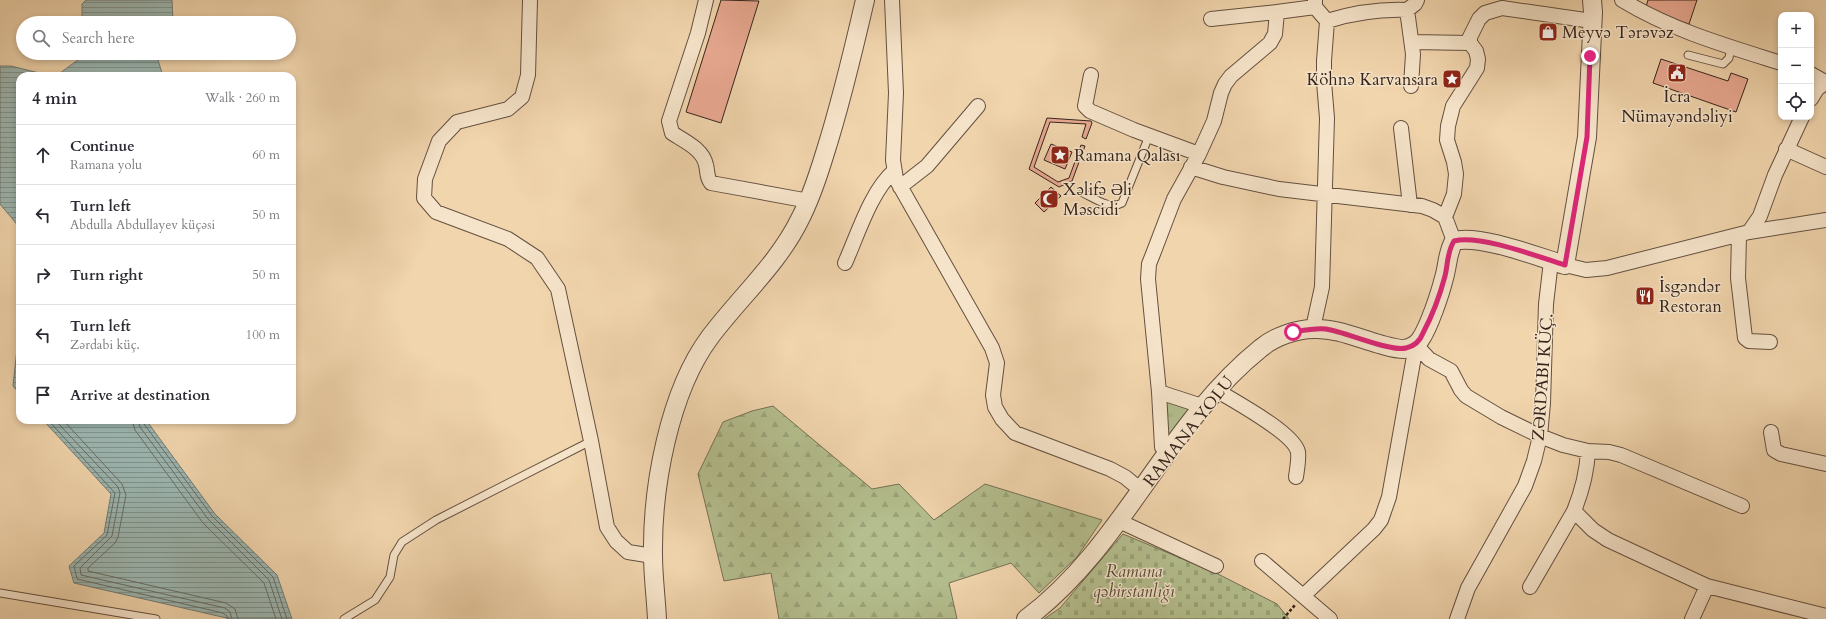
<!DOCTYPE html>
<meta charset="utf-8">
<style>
body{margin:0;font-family:Cardo,serif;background:#f7f7f7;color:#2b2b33}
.controls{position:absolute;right:12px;top:12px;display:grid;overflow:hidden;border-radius:8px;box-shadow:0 2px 6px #0003}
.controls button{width:36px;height:36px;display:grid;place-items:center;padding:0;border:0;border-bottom:1px solid #e1e1e2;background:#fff;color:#2b2b33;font:20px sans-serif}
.stop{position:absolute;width:12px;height:12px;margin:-9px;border:3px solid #db2777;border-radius:50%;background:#fff}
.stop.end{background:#db2777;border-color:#fff;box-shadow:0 1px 4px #0008}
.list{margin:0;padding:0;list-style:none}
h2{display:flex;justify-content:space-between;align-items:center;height:52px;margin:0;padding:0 16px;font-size:17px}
h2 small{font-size:13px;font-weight:400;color:#7c7c81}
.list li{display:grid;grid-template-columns:26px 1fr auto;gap:12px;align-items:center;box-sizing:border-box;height:60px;padding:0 16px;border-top:1px solid #e1e1e2}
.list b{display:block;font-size:15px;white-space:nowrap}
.list p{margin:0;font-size:13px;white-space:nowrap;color:#7c7c81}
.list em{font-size:13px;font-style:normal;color:#7c7c81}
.icon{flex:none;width:22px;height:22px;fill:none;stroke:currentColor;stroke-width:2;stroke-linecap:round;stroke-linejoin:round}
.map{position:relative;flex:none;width:1826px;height:619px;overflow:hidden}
.search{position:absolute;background:#fff;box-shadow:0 2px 6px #0003;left:16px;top:16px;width:280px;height:44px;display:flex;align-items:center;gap:10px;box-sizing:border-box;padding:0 14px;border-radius:22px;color:#7c7c81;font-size:15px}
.panel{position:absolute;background:#fff;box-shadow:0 2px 6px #0003;left:16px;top:72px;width:280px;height:352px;border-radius:12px}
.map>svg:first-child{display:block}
</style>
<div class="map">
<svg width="1826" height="619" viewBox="0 0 1826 619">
<defs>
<pattern id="grass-tufts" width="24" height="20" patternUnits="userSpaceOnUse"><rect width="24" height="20" fill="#b4be8e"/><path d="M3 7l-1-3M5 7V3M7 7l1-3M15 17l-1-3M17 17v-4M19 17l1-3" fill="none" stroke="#9ba37a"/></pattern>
<pattern id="forest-firs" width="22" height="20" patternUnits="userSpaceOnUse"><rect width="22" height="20" fill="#b4be8e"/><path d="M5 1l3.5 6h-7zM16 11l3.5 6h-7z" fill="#9ba37a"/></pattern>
<pattern id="cemetery-stones" width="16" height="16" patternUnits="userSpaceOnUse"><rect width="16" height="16" fill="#b4be8e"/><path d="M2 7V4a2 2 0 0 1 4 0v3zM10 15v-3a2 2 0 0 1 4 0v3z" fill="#9ba37a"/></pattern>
<pattern id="water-rules" width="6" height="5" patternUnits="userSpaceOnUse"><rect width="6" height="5" fill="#9cb7b2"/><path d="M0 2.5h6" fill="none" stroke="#809590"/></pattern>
</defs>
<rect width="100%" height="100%" fill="#f1d5ad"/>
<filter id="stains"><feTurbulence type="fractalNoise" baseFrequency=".005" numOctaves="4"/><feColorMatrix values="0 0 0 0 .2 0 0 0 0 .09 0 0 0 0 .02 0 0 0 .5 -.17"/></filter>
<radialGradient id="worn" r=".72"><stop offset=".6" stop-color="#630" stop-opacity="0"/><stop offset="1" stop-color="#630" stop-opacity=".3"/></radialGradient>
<!-- grass -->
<path fill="url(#grass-tufts)" stroke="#747155" d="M1166 400 1193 410 1172 437 1166 436Z"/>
<!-- forest -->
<path fill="url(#forest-firs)" stroke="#747155" d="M773 406 872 489 899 484 934 520 985 484 1102 520 1077 557 1039 593 1011 563 949 583 957 619H779L771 573 724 581 698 474 723 422 752 411Z"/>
<!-- cemetery -->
<path fill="url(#cemetery-stones)" stroke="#747155" d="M1123 534 1216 573 1277 604 1289 619H1044L1060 608Z"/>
<!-- water -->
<path fill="url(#water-rules)" stroke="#737c76" d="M86 0H172L173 21 172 23H82V4Z
M82 53H161L158 60 163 76H56L82 57Z
M0 66H11L51 76H20V228L0 204Z
M20 322V394L13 386Z
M43 420H146L215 514 277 575 292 619H231L74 583 69 566 104 533 111 494Z"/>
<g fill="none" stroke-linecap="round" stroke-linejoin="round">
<!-- shore -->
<path stroke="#686e67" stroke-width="1" d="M48 420 115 493 107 535 74 566 77 579 223 613 227 616V619
M55 420 118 487 120 493 112 536 80 568 81 575 225 608 230 612 232 619
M63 420 122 484 126 495 118 537 115 543 88 568V571L226 603 235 609 238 619
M132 420 135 430 203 523 264 583 276 619
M138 420 140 427 208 519 269 580 282 619
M143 420 144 424 212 516 273 577 287 619"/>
</g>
<!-- building -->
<path fill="#e9a992" stroke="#35241c" d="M721 0 759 1 721 123 686 112Z
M1648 0H1697L1689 24 1645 10Z
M1661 59 1728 81 1731 73 1748 79 1736 112 1653 83Z
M1047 118 1091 121 1092 123 1086 139 1082 137 1086 124 1050 122 1034 167 1058 182 1069 178 1081 145 1085 146 1072 181 1059 187 1029 169Z
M1051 144 1072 152 1065 169 1044 160Z
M1051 187 1061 196 1044 212 1035 203Z"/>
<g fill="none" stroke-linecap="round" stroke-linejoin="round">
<defs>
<path id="service" d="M1688 55 1723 64 1729 58 1731 47
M1083 193C1094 198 1110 210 1122 203L1149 136
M0 593 156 619
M344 619 375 600 390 577 394 555 402 542 436 520 591 441"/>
<path id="minor" d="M530 0 528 75 522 97 508 109 457 122 439 141 425 179 424 198 436 212 508 239 537 258 558 289 591 441 607 527 616 541 628 552 653 556
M706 0 698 33 669 121 672 133C684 141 703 149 706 165 708 172 706 176 711 183L809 201
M892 0 896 93 893 160 896 179 992 348 997 363 993 395 995 407 1002 419 1015 433 1110 469 1125 477 1141 490
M1622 0C1671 30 1727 46 1781 63
M1211 19 1277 12
M1327 21C1353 13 1380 9 1407 10
M1412 42 1470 43
M1811 74 1825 82
M1091 75 1085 106 1090 111 1134 130 1199 154
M1411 86 1413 54 1407 10 1415 4 1417 0
M1811 99 1817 89 1826 82
M1401 128 1410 205
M1786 149 1826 167
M1191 167 1223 177 1279 189 1422 206 1433 210 1445 217
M900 187 927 166 978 106
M1749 232 1760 216 1775 175 1802 117
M1739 235 1738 278 1745 338 1749 341 1770 342
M1454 241 1445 217 1454 194 1456 174 1454 162 1447 140 1448 126 1453 106 1477 68 1478 59 1476 51 1470 43V37L1479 19 1485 13 1502 8 1592 21
M845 263C858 234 871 191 894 171
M1565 265 1586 270 1607 268 1749 232 1826 220
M1313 328 1322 287 1327 118 1324 82V61L1327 21 1315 7
M1416 345 1429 359 1451 371 1461 390 1466 396 1501 417 1540 436 1563 445 1588 451 1609 452 1621 455 1742 506
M1216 390C1234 401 1294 433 1298 452 1299 459 1297 469 1296 477
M1159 392 1202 406
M1771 432 1774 450 1781 454 1826 464
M1588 451C1587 473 1582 491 1574 511L1593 530 1608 540 1707 586 1826 616
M1167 454 1162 447 1159 392 1148 279 1149 264 1153 254 1174 199 1199 154 1214 121 1221 93 1225 84 1231 76 1270 43 1275 34 1277 12 1315 7V0
M1119 521 1216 566
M1262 561 1303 596 1374 529 1381 520 1389 497 1416 345
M1530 587 1574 511
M1303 596 1330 619
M1457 619 1468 588 1525 486 1534 461 1540 436 1543 403 1546 304 1551 261
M1692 619 1707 586"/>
<path id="tertiary" d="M657 619C656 598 653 576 653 555 652 487 669 392 710 337 740 297 778 264 800 219 811 198 818 176 825 153 841 103 853 52 865 0
M1026 619C1124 546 1166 424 1261 348 1274 337 1296 329 1314 329 1336 328 1358 338 1379 344 1387 346 1395 349 1404 349 1410 348 1416 345 1420 340 1429 327 1440 294 1444 278 1448 265 1447 253 1454 241 1480 234 1538 257 1565 265L1587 137 1593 12 1592 0"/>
</defs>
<!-- service casing -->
<use href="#service" stroke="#645040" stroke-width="9"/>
<!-- minor casing -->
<use href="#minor" stroke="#645040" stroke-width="16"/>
<!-- tertiary casing -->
<use href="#tertiary" stroke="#645040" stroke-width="20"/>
<!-- path -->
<path stroke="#35241c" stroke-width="2.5" stroke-dasharray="3 2" stroke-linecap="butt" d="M1283 619 1295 605"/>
<!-- service -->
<use href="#service" stroke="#f6e4ca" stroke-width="7"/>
<!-- minor -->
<use href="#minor" stroke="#f6e4ca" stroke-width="14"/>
<!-- tertiary -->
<use href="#tertiary" stroke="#f6e4ca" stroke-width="18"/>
</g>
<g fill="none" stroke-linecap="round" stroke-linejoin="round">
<!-- route -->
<path stroke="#db2777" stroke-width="5" d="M1293 332C1305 330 1315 328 1326 329 1346 332 1390 352 1406 348 1415 346 1420 341 1423 333 1432 316 1440 295 1445 276 1448 264 1447 252 1454 241 1479 234 1539 257 1565 265L1587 137 1590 56"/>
</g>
<!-- icons -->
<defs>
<symbol id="shop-square" viewBox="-11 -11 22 22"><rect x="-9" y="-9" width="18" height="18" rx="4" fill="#8f2418" stroke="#f6e4ca"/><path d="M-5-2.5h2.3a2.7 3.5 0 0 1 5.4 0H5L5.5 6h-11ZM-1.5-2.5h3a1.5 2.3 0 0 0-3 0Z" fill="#fff"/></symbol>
<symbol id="civic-square" viewBox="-11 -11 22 22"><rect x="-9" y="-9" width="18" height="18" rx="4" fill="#8f2418" stroke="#f6e4ca"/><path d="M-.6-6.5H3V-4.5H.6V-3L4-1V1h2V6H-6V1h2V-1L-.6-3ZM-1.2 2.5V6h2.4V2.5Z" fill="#fff"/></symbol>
<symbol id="sight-square" viewBox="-11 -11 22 22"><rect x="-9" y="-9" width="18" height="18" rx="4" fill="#8f2418" stroke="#f6e4ca"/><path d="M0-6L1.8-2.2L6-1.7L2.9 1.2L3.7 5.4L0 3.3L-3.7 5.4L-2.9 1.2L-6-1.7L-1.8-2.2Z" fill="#fff"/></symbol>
<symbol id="mosque-square" viewBox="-11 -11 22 22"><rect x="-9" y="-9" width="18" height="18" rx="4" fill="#8f2418" stroke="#f6e4ca"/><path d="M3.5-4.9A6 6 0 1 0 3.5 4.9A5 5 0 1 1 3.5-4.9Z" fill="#fff"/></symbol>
<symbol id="restaurant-square" viewBox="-11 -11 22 22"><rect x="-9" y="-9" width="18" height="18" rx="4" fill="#8f2418" stroke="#f6e4ca"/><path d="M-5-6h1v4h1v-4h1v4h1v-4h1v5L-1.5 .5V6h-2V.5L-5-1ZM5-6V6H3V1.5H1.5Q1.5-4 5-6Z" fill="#fff"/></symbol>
</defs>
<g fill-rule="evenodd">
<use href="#shop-square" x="1537" y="21" width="22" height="22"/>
<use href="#civic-square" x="1666" y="62" width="22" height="22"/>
<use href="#sight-square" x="1441" y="68" width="22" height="22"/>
<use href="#sight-square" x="1049" y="144" width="22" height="22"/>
<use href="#mosque-square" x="1038" y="188" width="22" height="22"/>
<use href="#restaurant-square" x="1634" y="285" width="22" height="22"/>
</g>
<g text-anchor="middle" stroke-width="3" stroke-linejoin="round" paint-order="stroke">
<!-- poi labels -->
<g font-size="17" fill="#35241c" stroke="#f6e4ca" text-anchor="start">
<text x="1562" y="38">Meyvə Tərəvəz</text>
<text x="1438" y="85" text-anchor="end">Köhnə Karvansara</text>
<text x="1677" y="102" text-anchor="middle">İcra<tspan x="1677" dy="20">Nümayəndəliyi</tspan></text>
<text x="1074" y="161">Ramana Qalası</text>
<text x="1063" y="195">Xəlifə Əli<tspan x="1063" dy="20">Məscidi</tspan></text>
<text x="1659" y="292">İsgəndər<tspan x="1659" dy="20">Restoran</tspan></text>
</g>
<!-- street labels -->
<g font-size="17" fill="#35241c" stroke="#f6e4ca">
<text transform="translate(1542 377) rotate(-86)" y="6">ZƏRDABI KÜÇ.</text>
<text transform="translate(1188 431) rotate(-52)" y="6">RAMANA YOLU</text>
</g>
<!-- park labels -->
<g font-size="17" font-style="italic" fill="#554a38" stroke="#f6e4ca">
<text x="1134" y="577">Ramana<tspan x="1134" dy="20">qəbirstanlığı</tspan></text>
</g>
</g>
<rect width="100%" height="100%" filter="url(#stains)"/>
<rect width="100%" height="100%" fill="url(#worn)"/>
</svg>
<div class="controls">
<button>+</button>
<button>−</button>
<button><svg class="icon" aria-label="locate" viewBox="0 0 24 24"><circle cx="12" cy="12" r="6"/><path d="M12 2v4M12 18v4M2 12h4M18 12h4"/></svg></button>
</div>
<div class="stop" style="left:1293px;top:332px"></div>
<div class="stop end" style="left:1590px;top:56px"></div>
<div class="search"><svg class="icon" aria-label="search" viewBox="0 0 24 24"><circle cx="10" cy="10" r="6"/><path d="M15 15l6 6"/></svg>Search here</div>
<section class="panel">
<h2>4 min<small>Walk · 260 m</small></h2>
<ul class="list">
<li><svg class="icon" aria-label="ahead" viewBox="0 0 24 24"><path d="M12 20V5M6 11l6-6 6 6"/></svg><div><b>Continue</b><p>Ramana yolu</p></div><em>60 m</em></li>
<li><svg class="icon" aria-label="left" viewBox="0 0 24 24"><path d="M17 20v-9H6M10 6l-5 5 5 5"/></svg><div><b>Turn left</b><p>Abdulla Abdullayev küçəsi</p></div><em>50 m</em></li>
<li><svg class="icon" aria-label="right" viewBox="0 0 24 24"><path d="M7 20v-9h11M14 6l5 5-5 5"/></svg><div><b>Turn right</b></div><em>50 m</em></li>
<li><svg class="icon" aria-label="left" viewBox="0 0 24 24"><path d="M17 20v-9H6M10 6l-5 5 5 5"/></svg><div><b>Turn left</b><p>Zərdabi küç.</p></div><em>100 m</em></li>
<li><svg class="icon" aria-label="arrive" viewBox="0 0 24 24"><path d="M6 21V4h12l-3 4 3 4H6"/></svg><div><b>Arrive at destination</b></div></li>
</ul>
</section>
</div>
